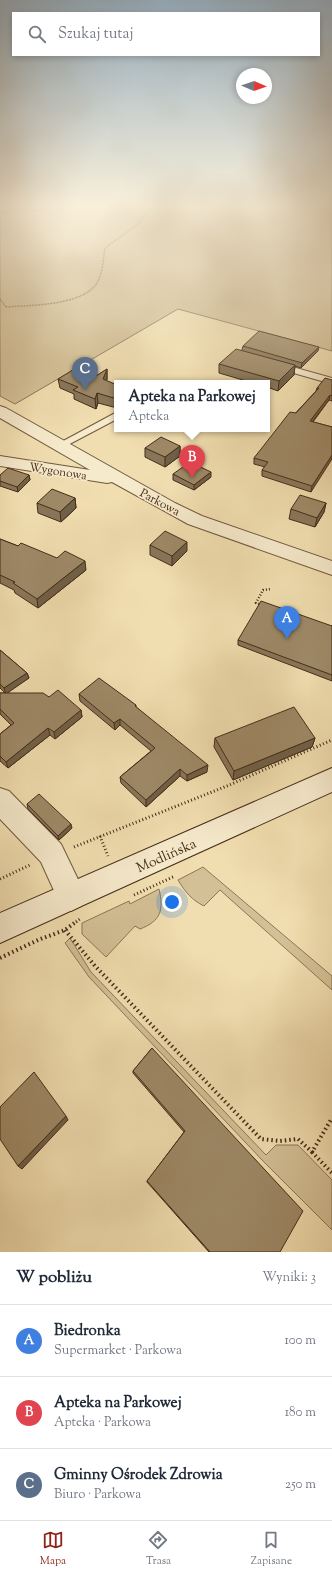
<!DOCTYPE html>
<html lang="pl">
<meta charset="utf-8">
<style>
body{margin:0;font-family:"Sorts Mill Goudy",serif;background:#f2f2f3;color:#1f2937}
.compass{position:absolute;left:236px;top:68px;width:36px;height:36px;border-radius:50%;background:#fff;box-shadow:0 2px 6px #0003;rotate:92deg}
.you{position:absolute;left:172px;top:902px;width:14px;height:14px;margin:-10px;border:3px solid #fff;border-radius:50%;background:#1a73e8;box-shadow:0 0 0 6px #1a73e833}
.badge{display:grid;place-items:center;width:26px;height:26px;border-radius:50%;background:#8f2418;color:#fff;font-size:13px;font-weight:700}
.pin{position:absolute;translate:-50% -33px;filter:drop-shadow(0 1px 2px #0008)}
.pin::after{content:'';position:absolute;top:21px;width:14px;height:12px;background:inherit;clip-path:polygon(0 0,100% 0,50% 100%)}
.popup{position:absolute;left:114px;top:380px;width:156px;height:52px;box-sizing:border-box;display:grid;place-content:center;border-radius:0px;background:#fff;filter:drop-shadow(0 1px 3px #0005);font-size:13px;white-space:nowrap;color:#747a83}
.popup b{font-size:15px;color:#1f2937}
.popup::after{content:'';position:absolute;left:50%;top:100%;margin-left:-8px;border:8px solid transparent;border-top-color:#fff}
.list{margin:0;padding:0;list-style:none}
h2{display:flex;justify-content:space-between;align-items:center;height:52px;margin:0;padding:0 16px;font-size:17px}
h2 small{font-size:13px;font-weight:400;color:#747a83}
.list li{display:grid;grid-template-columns:26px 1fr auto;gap:12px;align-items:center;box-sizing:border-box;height:72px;padding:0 16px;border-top:1px solid #e0e1e3}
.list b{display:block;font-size:15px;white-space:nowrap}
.list p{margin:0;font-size:13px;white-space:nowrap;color:#747a83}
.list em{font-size:13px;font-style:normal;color:#747a83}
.icon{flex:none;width:22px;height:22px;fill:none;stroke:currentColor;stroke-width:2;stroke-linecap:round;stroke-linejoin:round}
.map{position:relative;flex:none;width:332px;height:1252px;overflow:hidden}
.search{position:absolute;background:#fff;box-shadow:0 2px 6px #0003;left:12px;right:12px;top:12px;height:44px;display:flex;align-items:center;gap:10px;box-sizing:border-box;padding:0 14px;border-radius:0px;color:#747a83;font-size:15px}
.sheet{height:268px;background:#fff}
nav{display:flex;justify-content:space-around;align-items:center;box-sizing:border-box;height:56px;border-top:1px solid #e0e1e3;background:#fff;font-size:11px;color:#747a83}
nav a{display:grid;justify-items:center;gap:2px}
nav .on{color:#8f2418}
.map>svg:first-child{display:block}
</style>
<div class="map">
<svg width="332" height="1252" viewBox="0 0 332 1252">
<rect width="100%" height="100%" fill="#f1deb0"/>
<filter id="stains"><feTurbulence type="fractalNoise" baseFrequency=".005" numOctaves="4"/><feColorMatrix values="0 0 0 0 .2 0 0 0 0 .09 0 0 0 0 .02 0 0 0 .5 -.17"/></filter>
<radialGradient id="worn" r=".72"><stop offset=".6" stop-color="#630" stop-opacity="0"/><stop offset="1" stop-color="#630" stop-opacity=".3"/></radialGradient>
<!-- green -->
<path fill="#d4c096" stroke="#8c7657" d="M0 205H332V351L178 309 15 404 0 396Z
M203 867 332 976V990L220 890 204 906C192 900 185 892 178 880Z
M159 889C164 910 161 921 140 929L135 926 106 957 82 934V923L129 901 130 904Z
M70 938 91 972 266 1155 276 1145H298L332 1180V1230L263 1161 89 977 65 943Z"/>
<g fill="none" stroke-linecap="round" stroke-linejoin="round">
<defs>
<path id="lane" d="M276 364H282L332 378V384L276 368Z
M117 412V419L62 448H56L54 446Z"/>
<path id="street" d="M0 406 6 408 175 503 202 516 332 561V575L188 524 112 482 107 483 0 466V456L90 470 0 418Z
M0 788 9 791 61 844 86 896 81 906 71 911 61 906 41 862 0 819Z"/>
<path id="secondary" d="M332 768V792L0 943V913Z"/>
</defs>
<!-- lane casing -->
<use href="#lane" stroke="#70583e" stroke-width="2"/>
<!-- street casing -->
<use href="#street" stroke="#70583e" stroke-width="2"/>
<!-- secondary casing -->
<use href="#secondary" stroke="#452c18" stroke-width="2"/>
<!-- path-far3 -->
<path stroke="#452c18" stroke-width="1.5" stroke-dasharray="0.5 1" stroke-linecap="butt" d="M0 212 38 211 61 205
M0 299 6 307C30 305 86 306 98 281 103 272 103 259 105 248L138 224 154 205"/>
<!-- path-far2 -->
<path stroke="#452c18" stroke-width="2.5" stroke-dasharray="1 2" stroke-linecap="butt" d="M262 605 256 603 263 590 271 589"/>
<!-- path-far1 -->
<path stroke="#452c18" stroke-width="3" stroke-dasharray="1 2.5" stroke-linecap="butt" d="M100 836 108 856
M74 847 227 786 332 740
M0 879 30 865
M134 895 175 876
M76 922 80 919"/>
<!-- path -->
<path stroke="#452c18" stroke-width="4" stroke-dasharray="1.5 3" stroke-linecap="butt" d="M65 930 95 966 261 1139 280 1141 298 1139 312 1152 332 1118
M0 958 38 940 65 930 77 921
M312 1152 332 1173"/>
<!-- lane -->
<use href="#lane" fill="#f6eacc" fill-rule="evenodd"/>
<!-- street -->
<use href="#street" fill="#f6eacc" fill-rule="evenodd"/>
<!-- secondary -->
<use href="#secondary" fill="#f6eacc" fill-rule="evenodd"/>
</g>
<!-- wall -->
<path fill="#887659" stroke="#452c18" d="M243 346 318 351 301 368 295 366 294 375 278 391 267 387V383H253L219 373V364L242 350Z
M107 369V379L106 381 117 385V408L98 403 96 409 74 399V394L60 388 58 379 96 376Z
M332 380V401L329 400 313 422 332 427 311 492 262 476V470L265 467 254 464V458L316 391 317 388Z
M180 446V456L165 467 145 457V448Z
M173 474 211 477 194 490 173 480Z
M0 475H29L30 480 18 492 0 486Z
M75 498 76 508 61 522 38 513 37 503Z
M326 503 324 512 315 527 289 519 291 509Z
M0 539 18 546 86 570 38 608 15 593 14 590 0 583Z
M150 545 187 551 172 566 150 555Z
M332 626V681L238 645V640Z
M0 650 27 673 29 678 6 693 49 697 81 710 82 717 55 739 50 735 8 768 0 761V734L11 725 0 714V693H5L0 688Z
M79 694 136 705V707L207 772 187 781 180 776 146 807 121 783 120 777 151 751 120 725 115 730 80 701Z
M215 738H315L312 747 233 780 214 747Z
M27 804 72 828 59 840 28 809Z
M152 1048 280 1252H209L147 1182V1181L184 1132 133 1073V1071Z"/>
<!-- shaded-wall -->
<path fill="#6f6048" stroke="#452c18" d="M319 347 318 351 301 368 302 363Z
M295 365 294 375 278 391 279 381Z
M107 369V379L104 388 103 379Z
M97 393 98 403 96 409 95 399Z
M330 395 329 400 309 426 310 421Z
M180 446V456L165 467V457Z
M332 455V459L311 492 312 486Z
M211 472V477L194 490V485Z
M29 475 30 480 18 492 17 487Z
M75 498 76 508 61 522 60 512Z
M326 503 324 512 315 527 317 518Z
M187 542V551L172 566V556Z
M85 561 86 570 38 608 37 599Z
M27 673 29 678 6 694 4 688Z
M81 710 82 717 55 739 54 732Z
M120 719V725L115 730 114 723Z
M48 728 50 735 8 768 6 762Z
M315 738 312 747 233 780 234 771Z
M208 765 207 772 187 781V775Z
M180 769V776L146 807V800Z
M71 824 72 828 59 840 58 836Z
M66 1116 68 1120 22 1169 18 1166Z"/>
<!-- building -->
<path fill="#9e8967" stroke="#452c18" d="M259 331 319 347 302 363 243 346Z
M236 349 295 365 279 381 219 364Z
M76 368 96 376 107 369 103 379 117 385V399L97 393 95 399 73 390 78 387 58 379Z
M325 378 332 380V396L330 395 310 421 332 427V455L312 486 262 470 268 462 254 458 290 412 296 413 319 388H317Z
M161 437 180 446 165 457 145 448Z
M190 462 211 472 194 485 173 474Z
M8 468 29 475 17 487 0 481V475Z
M52 489 75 498 60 512 37 503Z
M300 495 326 503 317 518 291 509Z
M165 531 187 542 172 556 150 545Z
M0 539 18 546 21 543 57 558 65 551 85 561 37 599 13 583 15 582 0 575Z
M261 601 332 626V675L238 640Z
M0 650 27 673 4 688 0 684Z
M99 678 136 705 135 706 208 765 187 775 180 769 146 800 120 777 155 748 120 719 114 723 79 694Z
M58 690 81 710 54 732 48 728 6 762 0 756V734L14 723 0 709V693H43L49 697Z
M294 707 315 738 234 771 215 738Z
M39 794 71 824 58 836 27 804Z
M152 1048 303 1211 280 1252H210L147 1181 185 1131 133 1071Z
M34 1072 66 1116 18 1166 0 1139V1107Z"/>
<!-- sky -->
<linearGradient id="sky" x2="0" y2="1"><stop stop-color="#94acbd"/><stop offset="0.54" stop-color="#f9f0db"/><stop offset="1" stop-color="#f9f0db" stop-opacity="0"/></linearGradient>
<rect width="332" height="381" fill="url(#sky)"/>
<g text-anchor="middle" stroke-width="3.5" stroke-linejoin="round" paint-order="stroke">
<!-- street labels -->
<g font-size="12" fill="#452c18" stroke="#f6eacc">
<text transform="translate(58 471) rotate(9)" y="4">Wygonowa</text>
<text transform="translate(160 502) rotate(28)" y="4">Parkowa</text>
</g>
<!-- near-street labels -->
<g font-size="14" fill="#452c18" stroke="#f6eacc">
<text transform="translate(166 855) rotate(-24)" y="5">Modlińska</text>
</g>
</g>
<rect width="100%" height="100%" filter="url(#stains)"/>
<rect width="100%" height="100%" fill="url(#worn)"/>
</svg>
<svg class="compass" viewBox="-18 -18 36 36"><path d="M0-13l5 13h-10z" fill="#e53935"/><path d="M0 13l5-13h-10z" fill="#747a83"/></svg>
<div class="you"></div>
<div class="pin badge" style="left:287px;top:639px;background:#3f7fe0">A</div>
<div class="pin badge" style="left:192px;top:478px;background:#e0444e">B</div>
<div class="popup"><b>Apteka na Parkowej</b>Apteka</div>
<div class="pin badge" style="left:85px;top:390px;background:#5c6f8a">C</div>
<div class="search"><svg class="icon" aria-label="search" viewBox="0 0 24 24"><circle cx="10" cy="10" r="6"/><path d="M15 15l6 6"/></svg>Szukaj tutaj</div>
</div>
<section class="sheet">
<h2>W pobliżu<small>Wyniki: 3</small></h2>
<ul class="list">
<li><span class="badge" style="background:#3f7fe0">A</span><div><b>Biedronka</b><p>Supermarket · Parkowa</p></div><em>100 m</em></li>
<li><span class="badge" style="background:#e0444e">B</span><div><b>Apteka na Parkowej</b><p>Apteka · Parkowa</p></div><em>180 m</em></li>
<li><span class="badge" style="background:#5c6f8a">C</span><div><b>Gminny Ośrodek Zdrowia</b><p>Biuro · Parkowa</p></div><em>250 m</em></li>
</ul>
</section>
<nav>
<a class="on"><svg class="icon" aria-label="map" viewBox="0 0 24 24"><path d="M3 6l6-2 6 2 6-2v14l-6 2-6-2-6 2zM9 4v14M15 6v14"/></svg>Mapa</a>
<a><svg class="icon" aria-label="directions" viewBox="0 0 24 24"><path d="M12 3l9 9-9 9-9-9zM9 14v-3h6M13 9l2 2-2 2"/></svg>Trasa</a>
<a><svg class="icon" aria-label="saved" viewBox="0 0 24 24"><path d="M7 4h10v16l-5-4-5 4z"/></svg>Zapisane</a>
</nav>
